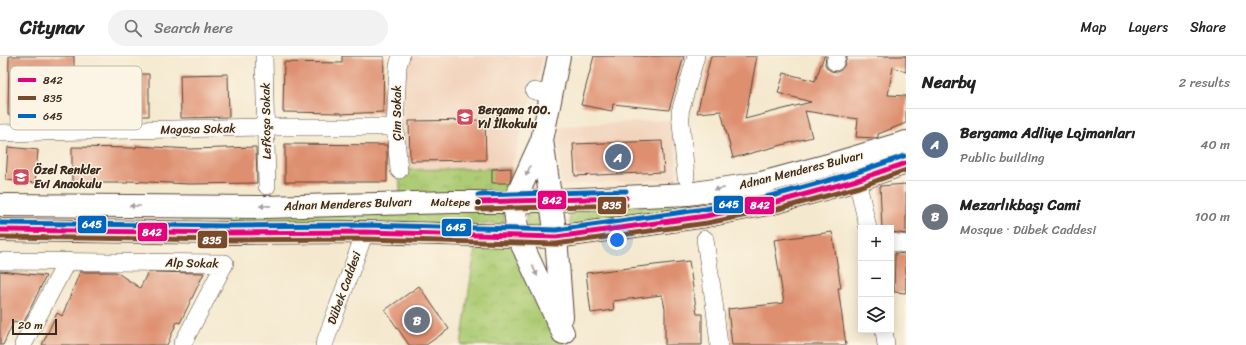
<!DOCTYPE html>
<meta charset="utf-8">
<style>
body{margin:0;font-family:Sriracha,sans-serif;background:#f2f2f2;color:#222}
.controls{position:absolute;right:12px;bottom:12px;display:grid;overflow:hidden;border-radius:0px;box-shadow:0 2px 10px #0003}
.controls button{width:36px;height:36px;display:grid;place-items:center;padding:0;border:0;border-bottom:1px solid #e0e0e0;background:#fff;color:#222;font:20px sans-serif}
.scale{position:absolute;left:12px;bottom:10px;width:45px;box-sizing:border-box;padding-left:4px;border:2px solid #3b2a1e;border-top:0;font-size:11px;line-height:14px;white-space:nowrap;color:#3b2a1e;-webkit-text-stroke:3px #fcf5e5;paint-order:stroke}
.you{position:absolute;left:617px;top:184px;width:14px;height:14px;margin:-10px;border:3px solid #fff;border-radius:50%;background:#1a73e8;box-shadow:0 0 0 6px #1a73e833}
.badge{display:grid;place-items:center;width:26px;height:26px;border-radius:50%;background:#d1495b;color:#fff;font-size:13px;font-weight:700}
.pin{position:absolute;translate:-50% -50%;border:2px solid #fff;box-shadow:0 1px 4px #0006}
.list{margin:0;padding:0;list-style:none}
h2{display:flex;justify-content:space-between;align-items:center;height:52px;margin:0;padding:0 16px;font-size:17px}
h2 small{font-size:13px;font-weight:400;color:#767676}
.list li{display:grid;grid-template-columns:26px 1fr auto;gap:12px;align-items:center;box-sizing:border-box;height:72px;padding:0 16px;border-top:1px solid #e0e0e0}
.list b{display:block;font-size:15px;white-space:nowrap}
.list p{margin:0;font-size:13px;white-space:nowrap;color:#767676}
.list em{font-size:13px;font-style:normal;color:#767676}
.icon{flex:none;width:22px;height:22px;fill:none;stroke:currentColor;stroke-width:2;stroke-linecap:round;stroke-linejoin:round}
.map{position:relative;flex:none;width:906px;height:289px;overflow:hidden}
header{display:flex;align-items:center;gap:24px;box-sizing:border-box;height:56px;padding:0 20px;background:#fff;border-bottom:1px solid #e0e0e0}
header strong{font-size:19px}
nav{display:flex;gap:22px;margin-inline-start:auto;font-size:14px}
.search{width:280px;height:36px;background:#f2f2f2;display:flex;align-items:center;gap:10px;box-sizing:border-box;padding:0 14px;border-radius:22px;color:#767676;font-size:15px}
main{display:flex}
aside{flex:1;background:#fff}
.map>svg:first-child{display:block}
</style>
<header>
<strong>Citynav</strong>
<div class="search"><svg class="icon" aria-label="search" viewBox="0 0 24 24"><circle cx="10" cy="10" r="6"/><path d="M15 15l6 6"/></svg>Search here</div>
<nav><a>Map</a><a>Layers</a><a>Share</a></nav>
</header>
<main>
<div class="map">
<svg width="906" height="289" viewBox="0 0 906 289">
<defs>
<pattern id="grass-dots" width="8" height="8" patternUnits="userSpaceOnUse"><rect width="8" height="8" fill="#adcc74"/><path d="M2 2h.1M6 6h.1" fill="none" stroke="#96af64" stroke-width="1.8" stroke-linecap="round"/></pattern>
<pattern id="park-crowns" width="20" height="18" patternUnits="userSpaceOnUse"><rect width="20" height="18" fill="#adcc74"/><path d="M2 6a3 3 0 1 1 6 0M12 15a3 3 0 1 1 6 0" fill="none" stroke="#96af64"/></pattern>
</defs>
<rect width="100%" height="100%" fill="#fcf5e5"/>
<filter id="ink" filterUnits="userSpaceOnUse"><feTurbulence type="fractalNoise" baseFrequency=".025" numOctaves="2"/><feDisplacementMap in="SourceGraphic" scale="8" xChannelSelector="R" yChannelSelector="G"/><feConvolveMatrix kernelMatrix="1 2 1 2 8 2 1 2 1" color-interpolation-filters="sRGB"/></filter>
<filter id="wash" filterUnits="userSpaceOnUse"><feTurbulence type="fractalNoise" baseFrequency=".012" numOctaves="4" result="noise"/><feDisplacementMap in="SourceGraphic" scale="16" xChannelSelector="R" yChannelSelector="G"/><feGaussianBlur stdDeviation="0.9" result="paint"/><feColorMatrix in="noise" values="0 0 0 0 0 0 0 0 0 0 0 0 0 0 0 0 0 1.4 0 .05"/><feComposite in="paint" operator="in"/></filter>
<g filter="url(#wash)">
<rect width="100%" height="100%" fill="#f4e8ce"/>
<!-- built -->
<path fill="#f2d4be" d="M410 0H543L537 25 511 112 405 114 403 69 404 15Z
M674 64 677 123 561 129 558 70Z"/>
<!-- grass -->
<path fill="url(#grass-dots)" stroke="#747b49" d="M707 145 709 153 570 170 569 154Z
M504 153V168L182 166 180 157Z
M540 154 545 159 543 171 529 172C526 166 524 162 528 156Z"/>
<!-- park -->
<path fill="url(#park-crowns)" stroke="#747b49" d="M511 112 514 146 399 147 400 134 399 114Z
M477 179 518 180 563 277 565 289H461Z"/>
<g id="blocks">
<!-- building -->
<path fill="#de8f70" d="M9 0H74V18H149V60L8 59Z
M342 0H384L383 56 341 58V57L283 56 284 6 342 7Z
M594 0H684L669 54 613 48 612 55 581 49Z
M711 0H757L745 63 811 46 778 37 784 17 815 25 824 0H826L825 8 827 12 831 15 837 16 841 14 844 10 847 0H906V16L893 11 888 39 906 40V67L878 78V81L875 82 856 81 858 63 805 55 812 81 733 102 721 55 697 57Z
M228 18 229 61 181 62 180 19Z
M485 64 486 104 410 105 409 65Z
M662 85 664 116 575 120 573 88Z
M285 88 387 89V126H285Z
M136 90 191 93 256 91 257 127 189 128 128 125V127H72V91L136 92Z
M8 91 38 94 35 127 6 124Z
M511 112V122L509 127H492V113Z
M906 128V178L891 176V172H882L880 130Z
M832 176 841 232H838L846 289H732L728 253 784 247 774 184Z
M895 197 906 198V237L894 236Z
M689 205 697 258H702V289H665V252L662 239 613 245 614 254 591 257 586 217Z
M0 215 46 220 23 268 14 265 3 289H0Z
M80 216H116L140 232 148 216 204 217 180 267 177 266 167 289H42L57 257 62 260Z
M419 230 449 273 426 289H409L385 254Z"/>
</g>
</g>
<g filter="url(#ink)">
<use href="#blocks" fill-opacity="0" stroke="#574638" stroke-width="1"/>
<g fill="none" stroke-linecap="round" stroke-linejoin="round">
<defs>
<path id="minor" d="M264 0 267 130
M835 6 837 0
M534 35 550 38
M0 77 265 71H395
M399 114 395 71 398 10 401 0
M686 121 680 56 696 0
M857 124 868 172
M705 183 714 246 719 289
M891 186 906 188
M0 205 225 207 182 289
M884 274 886 289
M23 289 67 205
M324 289 365 176"/>
<path id="major" d="M559 0 542 84 514 146 518 180 563 277
M542 84 556 181 562 261
M0 149 264 151 453 146H514L688 138 761 127 839 106 906 86
M0 174 232 177 365 176 556 181 706 160 777 146 857 124 906 107"/>
</defs>
<!-- minor casing -->
<use href="#minor" stroke="#574638" stroke-width="18"/>
<!-- major casing -->
<use href="#major" stroke="#574638" stroke-width="24"/>
<!-- minor -->
<use href="#minor" stroke="#fff" stroke-width="17"/>
<!-- major -->
<use href="#major" stroke="#fff" stroke-width="22"/>
<defs>
<path id="bus-1" d="M478 146 626 142
M0 174 232 177 365 176 556 181 706 160 777 146 857 124 906 107"/>
<path id="bus-2" d="M478 153 626 149
M0 181 232 184 365 183 556 188 707 167 778 153 859 131 906 114"/>
<path id="bus-3" d="M478 139 626 135
M0 167 232 170 365 169 556 174 705 153 775 139 855 117 904 100"/>
</defs>
<!-- bus-1 casing -->
<use href="#bus-1" stroke="#fcf5e5" stroke-width="8"/>
<!-- bus-2 casing -->
<use href="#bus-2" stroke="#fcf5e5" stroke-width="8"/>
<!-- bus-3 casing -->
<use href="#bus-3" stroke="#fcf5e5" stroke-width="8"/>
<!-- bus-1 -->
<use href="#bus-1" stroke="#e5007d" stroke-width="5"/>
<!-- bus-2 -->
<use href="#bus-2" stroke="#7a4b2a" stroke-width="5"/>
<!-- bus-3 -->
<use href="#bus-3" stroke="#0065bd" stroke-width="5"/>
</g>
<!-- one-way arrows -->
<defs><path id="oneway-solid" d="M-6-.8H1V-3.2L6.5 0L1 3.2V.8H-6Z"/></defs>
<g fill="#a79f9a">
<use href="#oneway-solid" transform="translate(528 115) rotate(114)"/>
<use href="#oneway-solid" transform="translate(719 133) rotate(171)"/>
<use href="#oneway-solid" transform="translate(135 150) rotate(-180)"/>
<use href="#oneway-solid" transform="translate(265 150) rotate(179)"/>
<use href="#oneway-solid" transform="translate(535 215) rotate(65)"/>
</g>
</g>
<!-- icons -->
<defs>
<symbol id="school-square" viewBox="-11 -11 22 22"><rect x="-9" y="-9" width="18" height="18" rx="4" fill="#d1495b" stroke="#fcf5e5"/><path d="M0-5L7-2L0 1L-7-2ZM-4 1L0 2.5L4 1V4Q0 6-4 4Z" fill="#fff"/></symbol>
</defs>
<g fill-rule="evenodd">
<use href="#school-square" x="455" y="51" width="20" height="20"/>
<use href="#school-square" x="11" y="111" width="20" height="20"/>
</g>
<!-- markers -->
<circle fill="#3b2a1e" stroke="#fcf5e5" stroke-width="1.5" cx="478" cy="146" r="3.5"/>
<g text-anchor="middle" stroke-width="3" stroke-linejoin="round" paint-order="stroke">
<!-- bus labels -->
<g font-size="11" fill="#3b2a1e" stroke="#fcf5e5" text-anchor="end">
<text x="470" y="150">Maltepe</text>
</g>
<!-- poi labels -->
<g font-size="12" font-weight="bold" fill="#3b2a1e" stroke="#fcf5e5" text-anchor="start">
<text x="478" y="58">Bergama 100.<tspan x="478" dy="14">Yıl İlkokulu</tspan></text>
<text x="34" y="118">Özel Renkler<tspan x="34" dy="14">Evi Anaokulu</tspan></text>
</g>
<!-- street labels -->
<g font-size="12" fill="#3b2a1e" stroke="#fcf5e5">
<text transform="translate(397 57) rotate(-90)" y="4">Çim Sokak</text>
<text transform="translate(266 65) rotate(-91)" y="4">Lefkoşa Sokak</text>
<text transform="translate(198 73) rotate(-1)" y="4">Magosa Sokak</text>
<text transform="translate(801 114) rotate(-14)" y="4">Adnan Menderes Bulvarı</text>
<text transform="translate(348 148) rotate(-2)" y="4">Adnan Menderes Bulvarı</text>
<text transform="translate(192 207) rotate(1)" y="4">Alp Sokak</text>
<text transform="translate(344 232) rotate(-70)" y="4">Dübek Caddesi</text>
</g>
</g>
<!-- legend -->
<rect x="10" y="10" width="132" height="64" rx="6" fill="#fcf5e5" stroke="#c2b8a9" stroke-width="1"/>
<rect x="18" y="22" width="18" height="4" fill="#e5007d"/>
<rect x="18" y="40" width="18" height="4" fill="#7a4b2a"/>
<rect x="18" y="58" width="18" height="4" fill="#0065bd"/>
<g font-size="11" fill="#3b2a1e">
<text x="43" y="28">842</text>
<text x="43" y="46">835</text>
<text x="43" y="64">645</text>
</g>
<g stroke="#fcf5e5" stroke-width="1.5">
<rect x="537" y="134" width="30" height="20" rx="4" fill="#e5007d"/>
<rect x="713" y="139" width="31" height="19" rx="4" fill="#0065bd"/>
<rect x="597" y="140" width="30" height="19" rx="4" fill="#7a4b2a"/>
<rect x="744" y="140" width="31" height="19" rx="4" fill="#e5007d"/>
<rect x="77" y="159" width="30" height="19" rx="4" fill="#0065bd"/>
<rect x="441" y="162" width="31" height="19" rx="4" fill="#0065bd"/>
<rect x="137" y="166" width="31" height="20" rx="4" fill="#e5007d"/>
<rect x="197" y="174" width="31" height="19" rx="4" fill="#7a4b2a"/>
</g>
<g font-size="11" text-anchor="middle" font-weight="bold" fill="#fff">
<text x="552" y="148">842</text>
<text x="729" y="152">645</text>
<text x="612" y="153">835</text>
<text x="760" y="153">842</text>
<text x="92" y="172">645</text>
<text x="456" y="175">645</text>
<text x="152" y="180">842</text>
<text x="212" y="188">835</text>
</g>
</svg>
<div class="controls">
<button>+</button>
<button>−</button>
<button><svg class="icon" aria-label="layers" viewBox="0 0 24 24"><path d="M12 4l9 5-9 5-9-5zM3 14l9 5 9-5"/></svg></button>
</div>
<div class="scale">20 m</div>
<div class="you"></div>
<div class="pin badge" style="left:618px;top:101px;background:#5c6f8a">A</div>
<div class="pin badge" style="left:417px;top:264px;background:#6b7280">B</div>
</div>
<aside>
<h2>Nearby<small>2 results</small></h2>
<ul class="list">
<li><span class="badge" style="background:#5c6f8a">A</span><div><b>Bergama Adliye Lojmanları</b><p>Public building</p></div><em>40 m</em></li>
<li><span class="badge" style="background:#6b7280">B</span><div><b>Mezarlıkbaşı Cami</b><p>Mosque · Dübek Caddesi</p></div><em>100 m</em></li>
</ul>
</aside>
</main>
